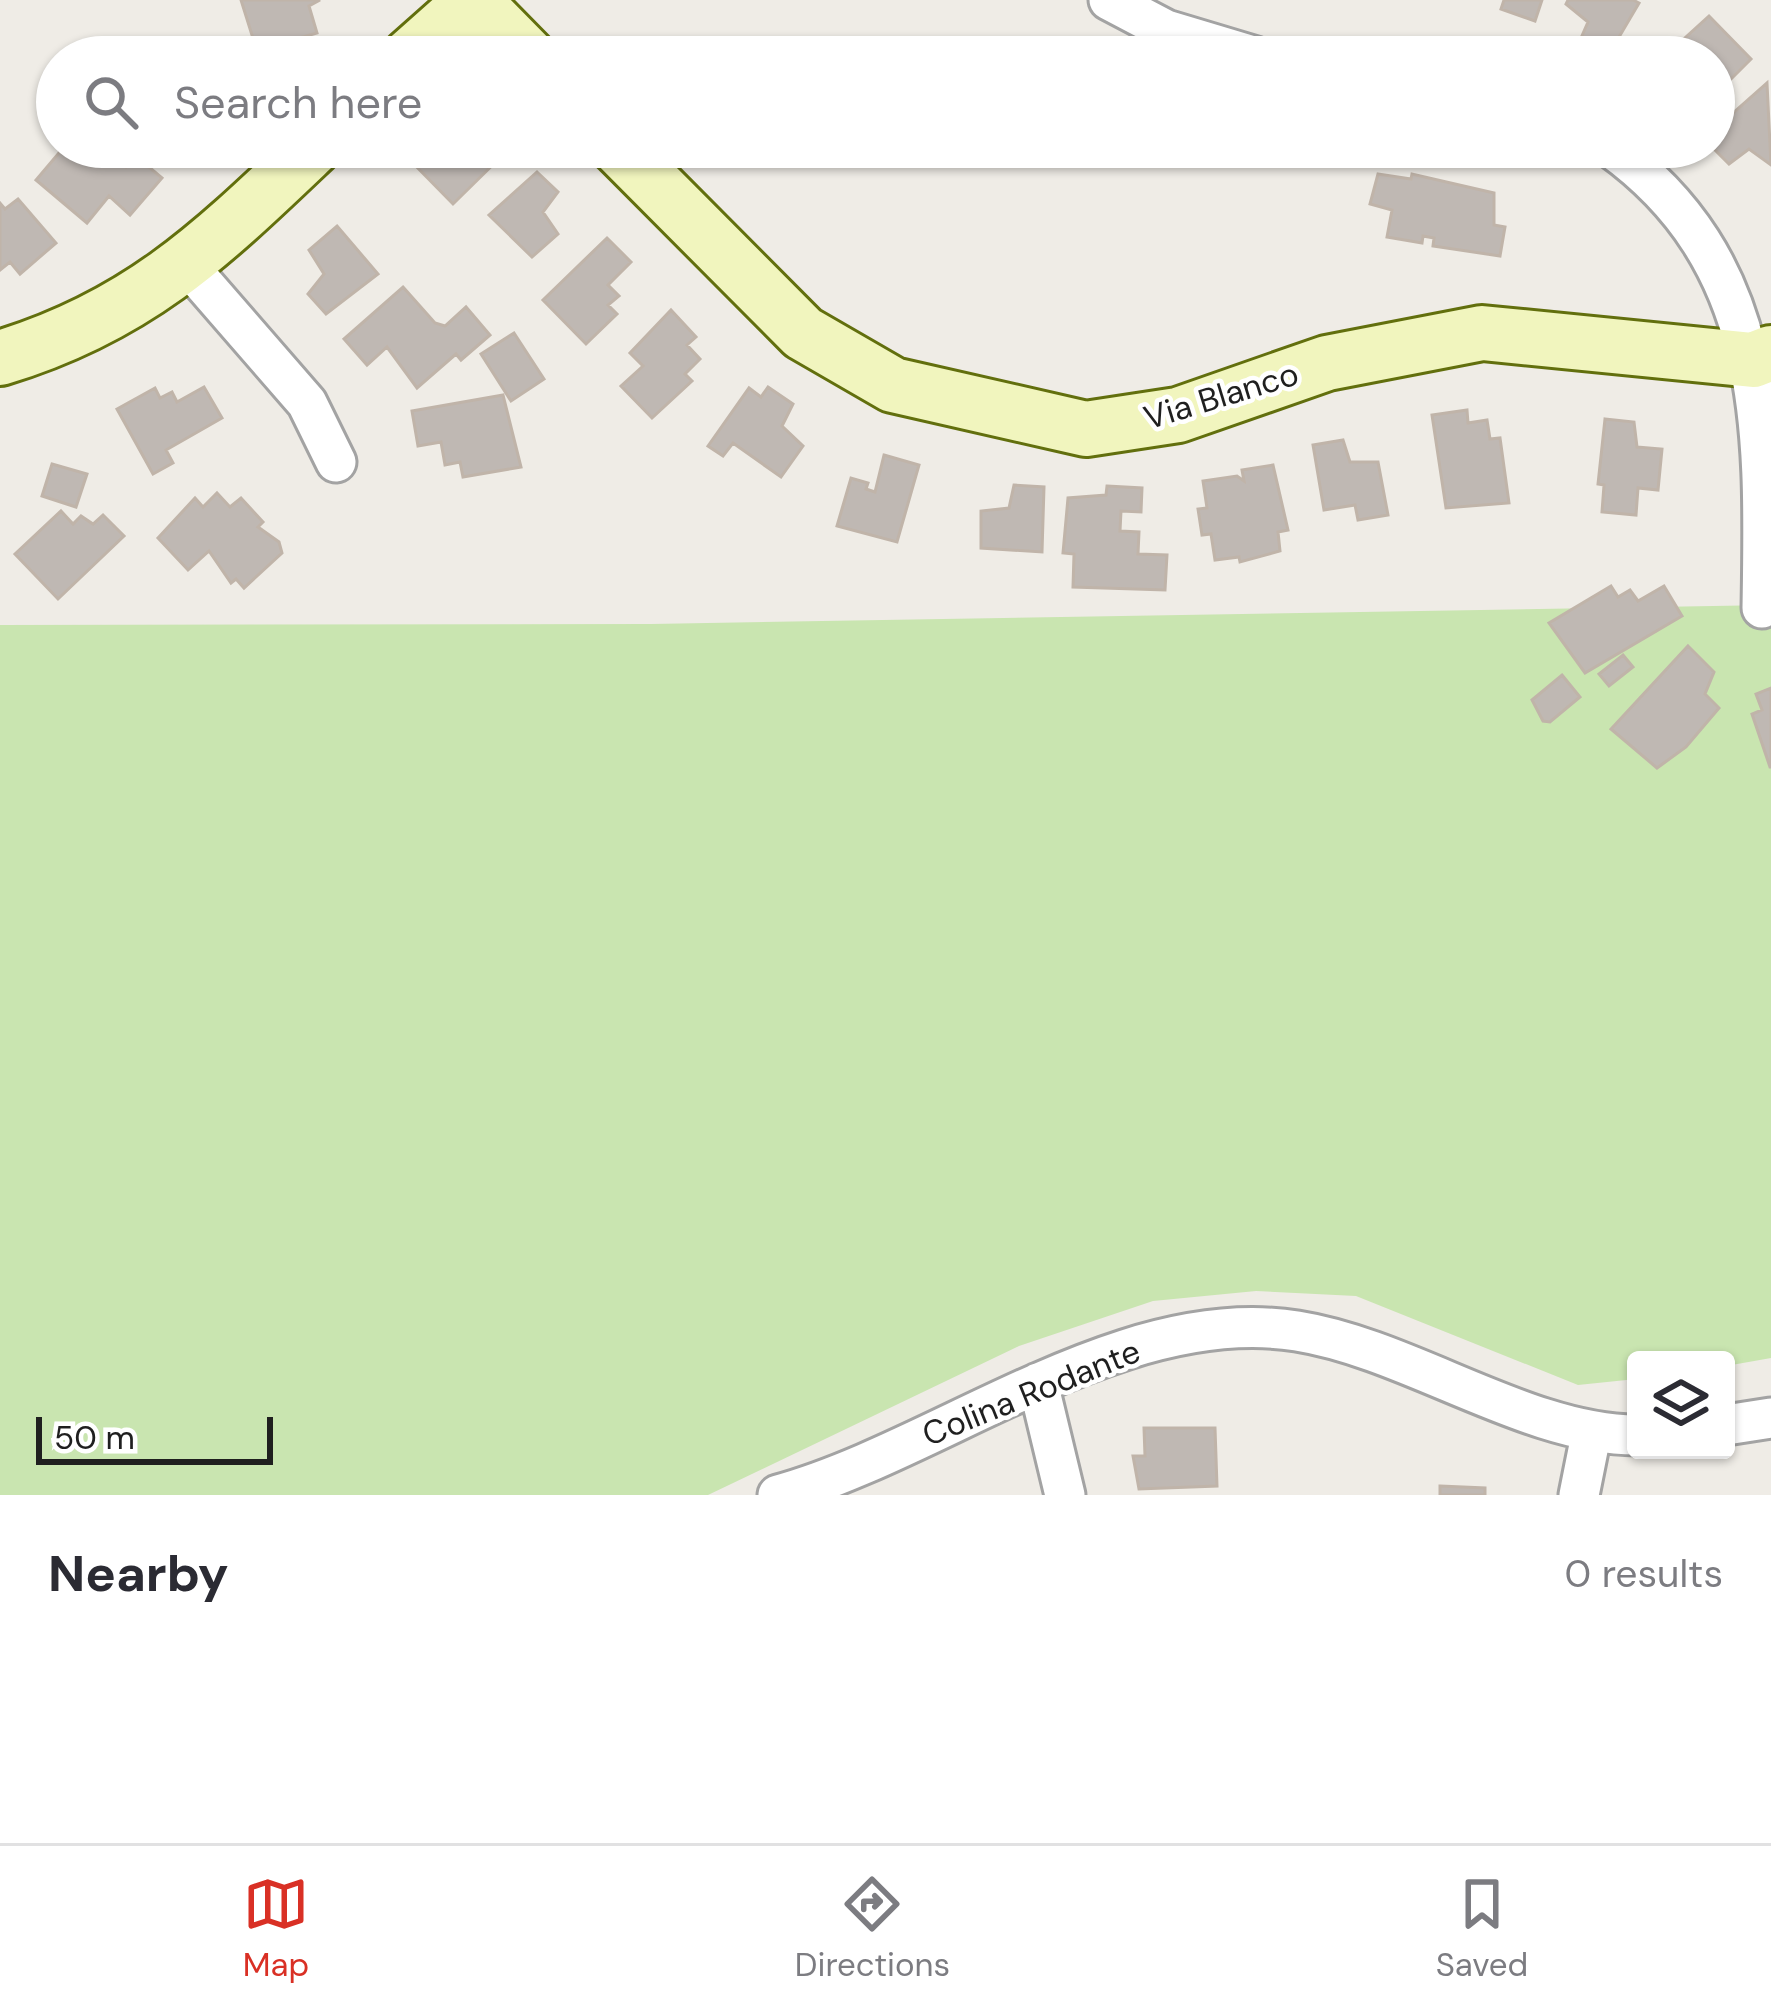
<!DOCTYPE html>
<style>
body{margin:0;font-family:"DM Sans",sans-serif;background:#f2f2f3;color:#2b2b33}
.controls{position:absolute;right:36px;bottom:36px;display:grid;overflow:hidden;border-radius:12px;box-shadow:0 3px 9px #0004}
.controls button{width:108px;height:108px;display:grid;place-items:center;padding:0;border:0;border-bottom:3px solid #e1e1e2;background:#fff;color:#2b2b33;font:60px sans-serif}
.scale{position:absolute;left:36px;bottom:30px;width:237px;box-sizing:border-box;padding-left:12px;border:6px solid #1f1f1f;border-top:0;font-size:33px;line-height:42px;white-space:nowrap;color:#1f1f1f;-webkit-text-stroke:9px #fff;paint-order:stroke}
.list{margin:0;padding:0;list-style:none}
h2{display:flex;justify-content:space-between;align-items:center;height:156px;margin:0;padding:0 48px;font-size:51px}
h2 small{font-size:39px;font-weight:400;color:#7c7c81}
.icon{flex:none;width:66px;height:66px;fill:none;stroke:currentColor;stroke-width:2;stroke-linecap:round;stroke-linejoin:round}
.map{position:relative;flex:none;width:1771px;height:1495px;overflow:hidden}
.search{position:absolute;background:#fff;box-shadow:0 3px 9px #0004;left:36px;right:36px;top:36px;height:132px;display:flex;align-items:center;gap:30px;box-sizing:border-box;padding:0 42px;border-radius:66px;color:#7c7c81;font-size:45px}
.sheet{height:348px;background:#fff}
nav{display:flex;justify-content:space-around;align-items:center;box-sizing:border-box;height:168px;border-top:3px solid #e1e1e2;background:#fff;font-size:33px;color:#7c7c81}
nav a{display:grid;justify-items:center;gap:6px}
nav .on{color:#d93025}
.map>svg:first-child{display:block}
</style>
<div class="map">
<svg width="1771" height="1495" viewBox="0 0 1771 1495">
<rect width="100%" height="100%" fill="#efece6"/>
<!-- grass -->
<path fill="#c9e5b0" d="M1771 605V1358L1726 1366V1360H1636V1379L1578 1385 1356 1296 1256 1291 1153 1301 1019 1346 708 1495H0V625L651 624Z"/>
<!-- building -->
<path fill="#bfb8b3" stroke="#c0b4a9" stroke-width="3" d="M241 0H320L309 6 317 33 289 41 291 47 257 51Z
M1504 0H1542L1535 21 1501 9Z
M1568 0H1633L1639 3 1612 49 1598 57 1578 45 1588 22 1566 4Z
M1709 16 1751 59 1714 96V57H1664Z
M1767 83 1771 165 1749 149 1729 164 1712 147 1715 129Z
M64 147H103L126 167 136 156 162 178 130 215 109 196 87 223 36 180Z
M422 147H507L509 149 453 204 409 159Z
M537 172 558 192 543 212 558 234 532 257 489 215Z
M1378 174 1411 179 1412 174 1494 193V225L1505 227 1500 256 1433 246 1434 238 1423 236 1422 243 1387 237 1392 210 1370 204Z
M18 199 56 243 20 274 10 262 0 270V203L5 209Z
M337 226 378 274 326 314 308 294 324 274 309 250Z
M607 238 631 262 608 285 619 296 608 305 617 314 586 344 543 300Z
M403 287 435 323 445 326 466 307 490 335 461 360 456 354 417 388 387 347 367 365 344 339Z
M671 310 696 337 687 345 700 359 685 374 692 381 652 418 621 386 643 366 630 353Z
M514 333 544 379 511 401 481 354Z
M204 387 222 418 166 450 173 463 153 474 117 409 155 388 160 398 172 392 177 402Z
M768 387 793 404 782 426 803 446 781 477 733 443 723 456 708 446 749 388 761 397Z
M503 395 521 467 463 477 460 462 445 465 441 442 418 446 412 411Z
M1467 410 1468 423 1487 420 1490 439 1500 438 1509 503 1446 508 1432 415Z
M1605 419 1634 422 1637 447 1662 449 1658 490 1638 488 1636 515 1602 512 1604 485 1598 484Z
M1343 440 1350 462H1378L1388 515 1358 520 1355 505 1324 510 1313 445Z
M884 455 919 465 897 542 837 526 851 478 868 483 866 489 875 492Z
M52 464 87 474 76 507 42 496Z
M1273 465 1288 530 1278 532 1280 551 1240 562 1239 557 1215 560 1211 534 1202 535 1198 509 1207 508 1203 481 1237 476 1244 481 1242 470Z
M1014 485 1044 487 1042 552 981 548V511L1009 508Z
M1107 486 1142 488 1141 512 1121 511 1120 531 1139 532 1138 554 1167 555 1165 590 1073 587 1074 554 1063 553 1068 498 1106 495Z
M217 493 230 507 241 498 263 522 258 527 279 542 282 553 244 588 236 579 231 583 209 551 188 570 158 538 195 498 203 507Z
M61 511 73 524 81 516 93 524 103 515 124 536 58 599 15 554Z
M1611 586 1618 597 1630 590 1638 601 1664 586 1682 616 1585 673 1549 623Z
M1688 646 1714 672 1705 694 1719 708 1686 747 1657 768 1611 729Z
M1623 655 1633 667 1609 686 1599 674Z
M1562 675 1580 697 1550 722 1543 721 1532 700Z
M1771 688V767H1770L1752 714 1762 710 1756 694Z
M1144 1428H1215L1217 1486 1139 1489 1133 1456H1145Z
M1440 1486 1485 1488V1495H1440Z"/>
<g fill="none" stroke-linecap="round" stroke-linejoin="round">
<defs>
<path id="street" d="M1109 0 1166 30 1256 57
M1610 147C1770 262 1765 430 1762 608
M188 266 307 403 336 462
M1038 1383 1065 1495
M1726 1425 1771 1418
M778 1495C939 1451 1121 1303 1297 1331 1410 1349 1527 1435 1636 1435
M1579 1495 1591 1435"/>
<path id="secondary" d="M409 57 473 0 529 57
M618 147 803 333 893 385 1086 429 1178 415 1327 363 1482 333 1753 360 1771 353
M0 358C139 316 212 244 314 147"/>
</defs>
<!-- street casing -->
<use href="#street" stroke="#a3a3a3" stroke-width="45"/>
<!-- secondary casing -->
<use href="#secondary" stroke="#626f0d" stroke-width="60"/>
<!-- street -->
<use href="#street" stroke="#fff" stroke-width="39"/>
<!-- secondary -->
<use href="#secondary" stroke="#f1f5be" stroke-width="54"/>
</g>
<g text-anchor="middle" stroke-width="9" stroke-linejoin="round" paint-order="stroke">
<!-- street labels -->
<g font-size="33" fill="#1f1f1f" stroke="#fff">
<text transform="translate(1221 395) rotate(-17)" y="12">Via Blanco</text>
<text transform="translate(1031 1392) rotate(-22)" y="12">Colina Rodante</text>
</g>
</g>
</svg>
<div class="controls">
<button><svg class="icon" aria-label="layers" viewBox="0 0 24 24"><path d="M12 4l9 5-9 5-9-5zM3 14l9 5 9-5"/></svg></button>
</div>
<div class="scale">50 m</div>
<div class="search"><svg class="icon" aria-label="search" viewBox="0 0 24 24"><circle cx="10" cy="10" r="6"/><path d="M15 15l6 6"/></svg>Search here</div>
</div>
<section class="sheet">
<h2>Nearby<small>0 results</small></h2>
<ul class="list">
</ul>
</section>
<nav>
<a class="on"><svg class="icon" aria-label="map" viewBox="0 0 24 24"><path d="M3 6l6-2 6 2 6-2v14l-6 2-6-2-6 2zM9 4v14M15 6v14"/></svg>Map</a>
<a><svg class="icon" aria-label="directions" viewBox="0 0 24 24"><path d="M12 3l9 9-9 9-9-9zM9 14v-3h6M13 9l2 2-2 2"/></svg>Directions</a>
<a><svg class="icon" aria-label="saved" viewBox="0 0 24 24"><path d="M7 4h10v16l-5-4-5 4z"/></svg>Saved</a>
</nav>
